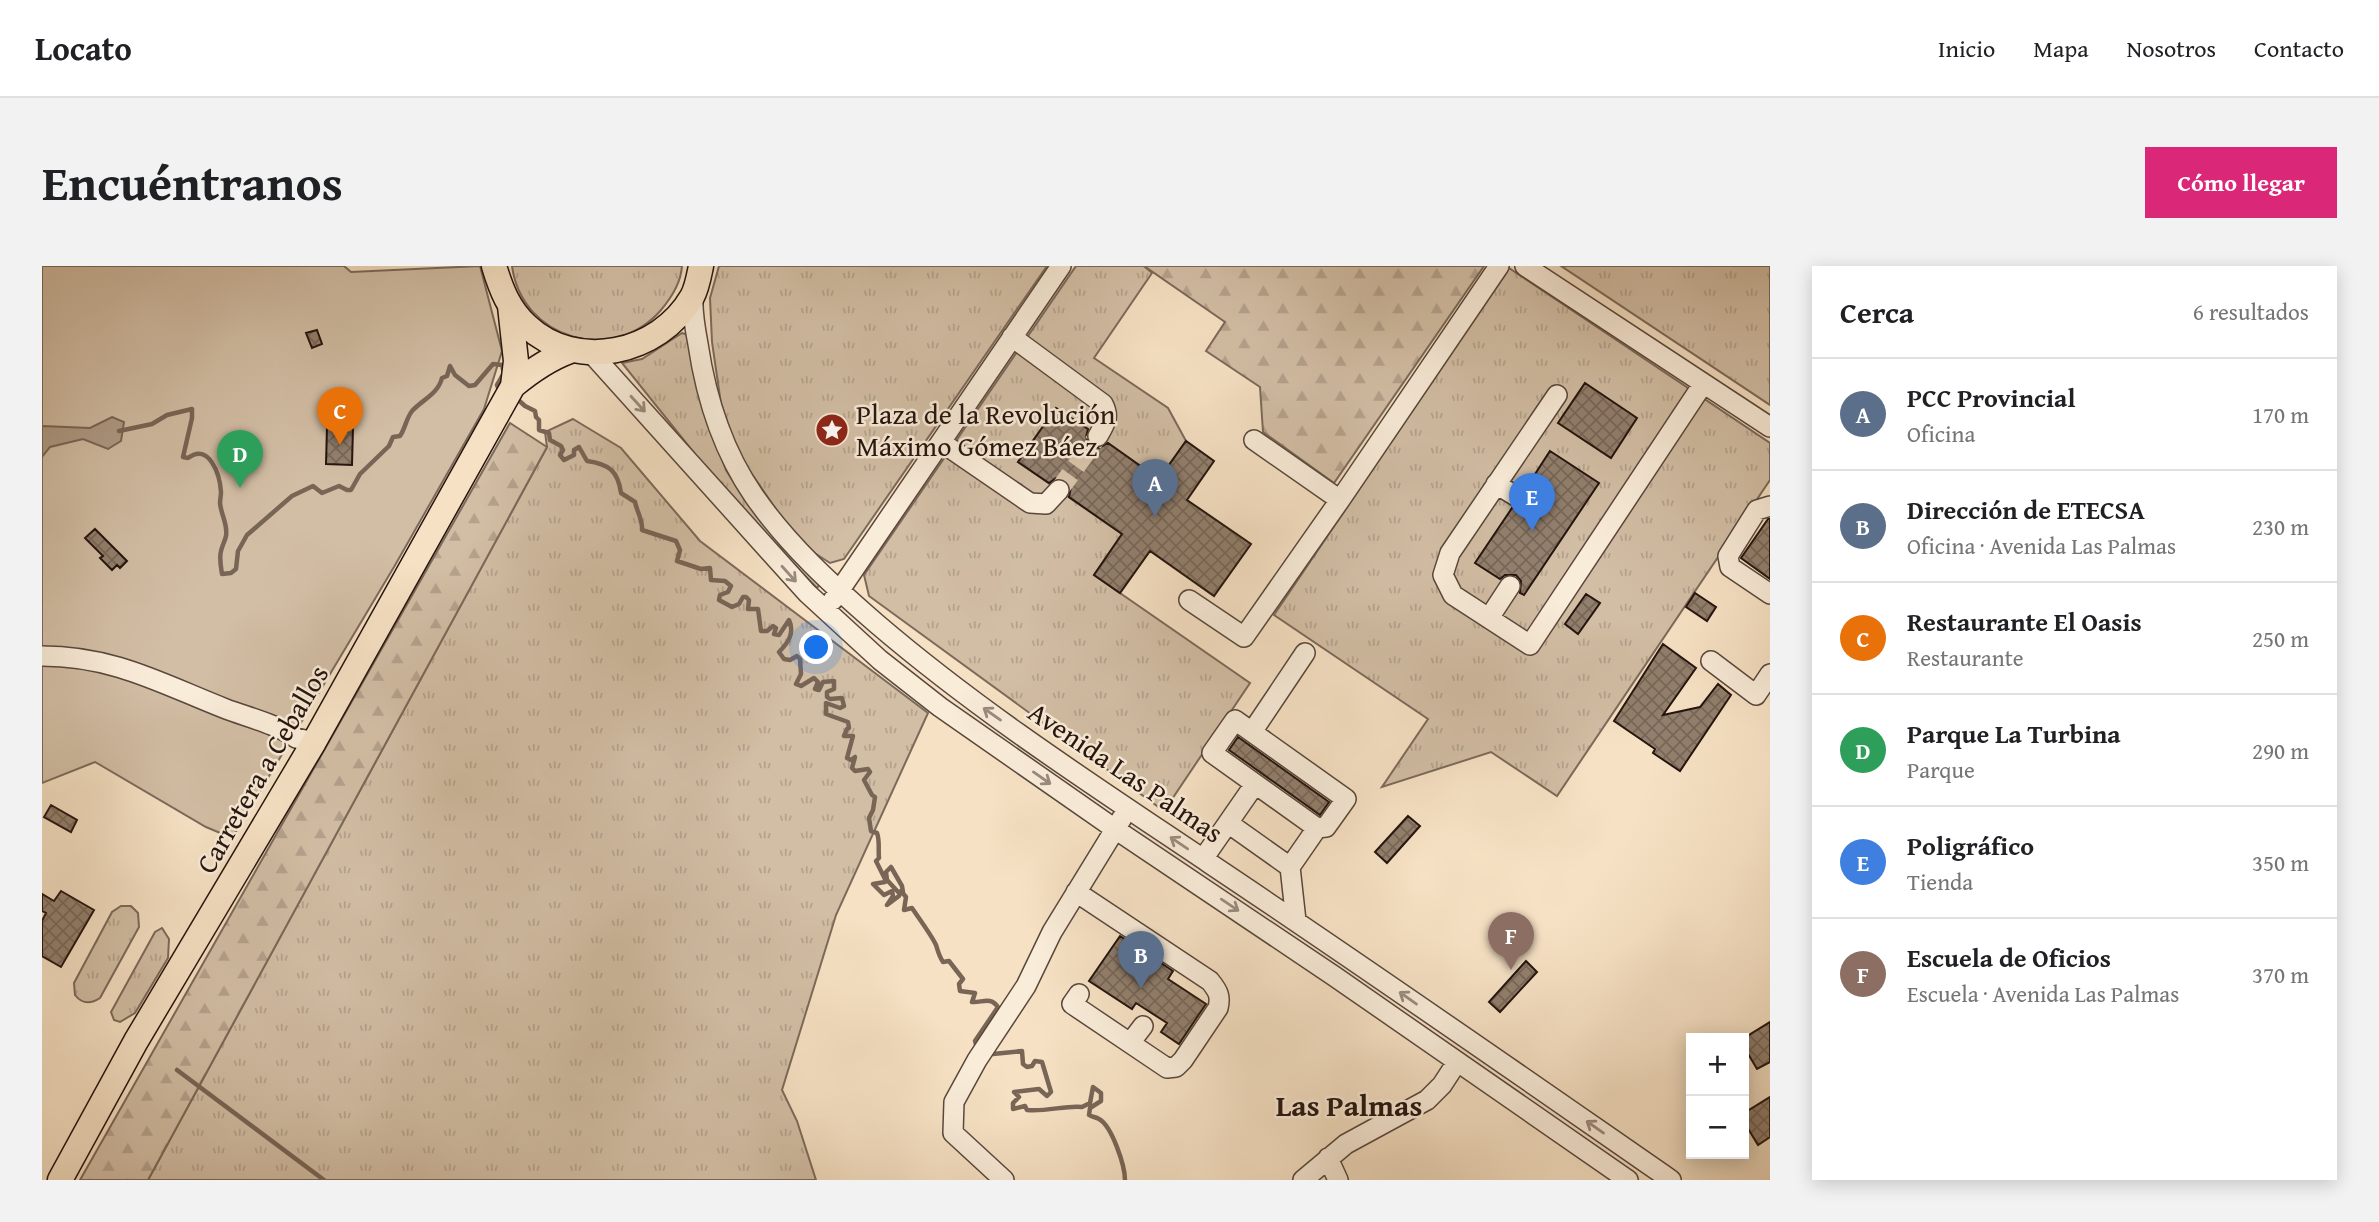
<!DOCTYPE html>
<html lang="es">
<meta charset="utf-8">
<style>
body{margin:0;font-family:"Gentium Book Plus",serif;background:#f2f2f2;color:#202124}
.controls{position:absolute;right:21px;bottom:21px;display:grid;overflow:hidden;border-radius:0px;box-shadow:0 4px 18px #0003}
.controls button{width:63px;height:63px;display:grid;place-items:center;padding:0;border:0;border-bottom:2px solid #e0e0e0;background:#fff;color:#202124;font:35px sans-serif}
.you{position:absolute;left:775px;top:382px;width:24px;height:24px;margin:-18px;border:5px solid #fff;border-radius:50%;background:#1a73e8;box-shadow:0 0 0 10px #1a73e833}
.badge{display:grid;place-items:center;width:46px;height:46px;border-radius:50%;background:#db2777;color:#fff;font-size:23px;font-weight:700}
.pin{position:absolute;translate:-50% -58px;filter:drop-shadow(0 2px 4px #0008)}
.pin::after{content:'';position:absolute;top:37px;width:24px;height:21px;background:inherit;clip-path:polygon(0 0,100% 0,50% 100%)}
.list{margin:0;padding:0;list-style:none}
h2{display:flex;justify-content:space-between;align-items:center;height:91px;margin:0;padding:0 28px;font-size:30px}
h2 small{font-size:23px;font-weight:400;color:#757577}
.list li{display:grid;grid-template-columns:46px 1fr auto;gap:21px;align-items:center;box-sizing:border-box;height:112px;padding:0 28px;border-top:2px solid #e0e0e0}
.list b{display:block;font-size:26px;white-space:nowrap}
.list p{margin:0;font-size:23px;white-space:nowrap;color:#757577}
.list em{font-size:23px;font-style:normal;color:#757577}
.map{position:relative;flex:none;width:1728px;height:914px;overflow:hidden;border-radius:0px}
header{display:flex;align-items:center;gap:42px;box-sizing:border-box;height:98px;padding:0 35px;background:#fff;border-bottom:2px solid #e0e0e0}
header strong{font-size:33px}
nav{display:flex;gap:38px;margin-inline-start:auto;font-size:24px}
.intro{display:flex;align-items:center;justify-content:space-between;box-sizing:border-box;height:168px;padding:0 42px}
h1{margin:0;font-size:49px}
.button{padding:18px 32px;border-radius:0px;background:#db2777;color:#fff;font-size:24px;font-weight:700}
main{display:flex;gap:42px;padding:0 42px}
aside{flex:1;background:#fff;border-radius:0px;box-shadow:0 4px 18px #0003}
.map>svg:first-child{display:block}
</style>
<header>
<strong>Locato</strong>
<nav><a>Inicio</a><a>Mapa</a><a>Nosotros</a><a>Contacto</a></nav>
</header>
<div class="intro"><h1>Encuéntranos</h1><a class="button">Cómo llegar</a></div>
<main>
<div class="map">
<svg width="1728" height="914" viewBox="0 0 1728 914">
<defs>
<pattern id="grass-tufts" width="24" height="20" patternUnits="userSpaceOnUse" patternTransform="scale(1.75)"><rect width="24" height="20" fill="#d2bea5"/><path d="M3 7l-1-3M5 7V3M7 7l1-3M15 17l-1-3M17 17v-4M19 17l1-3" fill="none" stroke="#b4a28d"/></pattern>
<pattern id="forest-firs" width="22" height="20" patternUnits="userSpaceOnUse" patternTransform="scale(1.75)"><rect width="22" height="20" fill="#d2bea5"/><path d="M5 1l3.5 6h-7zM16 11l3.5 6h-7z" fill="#b4a28d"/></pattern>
<pattern id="building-cross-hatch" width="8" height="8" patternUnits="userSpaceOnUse" patternTransform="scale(1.75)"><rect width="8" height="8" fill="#927f6d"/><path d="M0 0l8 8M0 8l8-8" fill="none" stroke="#776758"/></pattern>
</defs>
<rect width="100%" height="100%" fill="#f6e1c4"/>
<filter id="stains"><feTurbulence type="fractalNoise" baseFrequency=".00286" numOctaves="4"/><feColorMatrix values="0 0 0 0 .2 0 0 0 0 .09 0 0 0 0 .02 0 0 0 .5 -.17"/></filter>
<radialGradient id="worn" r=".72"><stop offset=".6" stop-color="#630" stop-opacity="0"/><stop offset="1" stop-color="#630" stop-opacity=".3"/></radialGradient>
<!-- grass -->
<path fill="url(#grass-tufts)" stroke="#7c695a" stroke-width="2" d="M470 0H640C639 17 630 31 619 44 572 99 480 74 470 0Z
M677 0H1005L802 293 788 297 771 286 746 261 697 189 679 138 670 76 668 32Z
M1034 0H1102L1110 7 1052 92 1126 142 1144 175 1117 213 1014 142 976 196 1080 268 1052 309 1208 417 1122 545 827 330 822 309Z
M1519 0H1728V139Z
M1467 2 1728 177V214L1515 530 1449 486 1340 521 1386 453 1232 349Z
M640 67 646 69 659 135 684 204 702 233 778 318 775 322 697 243 580 97 600 93Z
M531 153 579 182 658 275 886 447 794 649 740 824 755 855 774 914H106L505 181 503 166Z
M79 640H89L96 647 97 661 58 732C49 738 40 738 33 729L32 717 70 646Z
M120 662 127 673 126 692 93 747 78 756 72 754 69 746 113 666Z"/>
<!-- forest -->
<path fill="url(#forest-firs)" stroke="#7c695a" stroke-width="2" d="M1102 0H1442L1292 217 1221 166 1218 121 1164 85 1183 56Z
M468 157 505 181 106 914H38Z"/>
<!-- park -->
<path fill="#d2bea5" stroke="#7c695a" stroke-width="2" d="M0 0H302L309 6 438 0 460 85 442 143 352 301 190 572 164 561 53 496 0 517Z"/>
<!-- water -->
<path fill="#af9b86" stroke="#786556" stroke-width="2" d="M70 151 82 156 79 175 66 183 41 173 8 181 0 191V160L48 162Z"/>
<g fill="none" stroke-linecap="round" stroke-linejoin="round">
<!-- stream -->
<path stroke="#786556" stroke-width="4.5" d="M473 131 483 140 493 145 494 151 497 154V164L507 167 508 174 519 180 521 184 518 189 522 194 532 189V184L537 181 545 195C567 198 576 205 579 227L593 236C595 246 601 254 600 264L634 275 638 284 635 295 659 303 668 302 669 314 683 315 689 320 686 326 678 329 677 334 690 341 697 338 701 331H704L707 334 706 343H716L719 365H725L731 360 734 362 732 368 737 369 747 354C753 367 746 377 737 386L742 393 748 394 755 390 758 393 759 408 754 418 759 420 772 412 776 416 773 423 777 424 781 416 792 415V423L785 426V431L788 433 800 432 802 440 798 442 784 437V448L806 456 807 462 805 463 802 470H811L805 492 809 494 813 491 810 502 813 505 826 503 828 506 822 514 830 529 833 531 831 544 827 552 829 565 835 567C838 575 836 583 837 592L834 595 843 613V616L831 618 842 629 850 625 851 630 845 639 857 630 859 625 864 631 862 644 870 642C876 651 890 670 894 679 896 685 897 690 901 696L907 695 921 713 917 718 918 725 933 727 930 736C940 737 948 730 956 741L933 775 935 782
M77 165 110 158 125 149 150 143V152L141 191 146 192C167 176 178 209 179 226 179 230 178 234 178 237 179 249 186 258 184 270 183 275 180 280 179 285 177 292 179 301 180 308L189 307 194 303 196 285 205 269 250 230 271 220 280 227 297 220 305 224H309L318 208 347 180 351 171 358 170C363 163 364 153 370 145 380 134 396 128 400 112L405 110 408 100 413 109 427 120 433 119 451 98 460 99 462 107 455 119 458 127
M858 628 845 614 844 606 849 601 860 620 861 626
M947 786 951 788 980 785 981 798 985 801 990 800 993 795 1000 796 1009 826 1005 830 997 823 972 826 977 831 971 837V843L983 840 985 844C1004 846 1025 839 1040 841L1048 837 1051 821 1059 827V835L1048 842 1047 849C1050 851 1054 851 1057 853 1070 860 1083 900 1083 914
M135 804 282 914"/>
</g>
<!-- building -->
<path fill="url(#building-cross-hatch)" stroke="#25140e" stroke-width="2" d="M275 64 280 78 270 82 264 67Z
M1543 117 1595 152 1569 192 1516 157Z
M1014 142 1046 163 1044 171 1049 180 1057 182 1066 177 1117 213 1144 175 1172 195 1145 234 1209 278 1172 330 1108 285 1078 327 1052 309 1080 268 1027 231 1029 221 1025 215 1014 212 1007 217 976 196Z
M285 161H311L310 199 284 198Z
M1508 185 1557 217 1482 329 1478 327 1479 315 1474 309H1463L1458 313 1433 297 1470 242 1477 244 1487 239 1489 232 1484 222Z
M1726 253H1728V313L1699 292Z
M53 263 85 295 78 302 75 299 70 304 58 292 61 290 43 272Z
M1653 327 1674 341 1665 355 1644 341Z
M1544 328 1558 337 1536 368 1523 358Z
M1621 378 1654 402 1621 449 1658 441 1676 418 1689 429 1638 505 1611 487 1613 483 1572 455Z
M1196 471 1287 536 1278 549 1187 484Z
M9 539 35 554 29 566 2 551Z
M1366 550 1378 560 1345 597 1333 586Z
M19 625 52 644 19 701 0 690V655L4 647 0 645V628L12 635Z
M1078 670 1131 705 1126 713 1164 738 1137 778 1119 766 1125 757 1094 737 1090 743 1047 715Z
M1484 695 1495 706 1458 746 1447 736Z
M1728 756V796L1715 803 1702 781V772Z
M1728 831V871L1716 879 1702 856V847Z"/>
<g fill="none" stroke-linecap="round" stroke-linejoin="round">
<!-- minor-tunnel -->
<path stroke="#d7c2a9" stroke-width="19" stroke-dasharray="19 10" stroke-linecap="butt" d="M1017 224 1056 170"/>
<defs>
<path id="minor" d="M1483 0 1728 161
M651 30C650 46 653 62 656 78 664 132 681 185 712 230 746 279 790 319 835 358 939 447 1054 521 1167 597 1323 701 1476 808 1629 914
M970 71 1061 138C1068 151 1063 158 1056 170
M550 88 765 327 838 394 898 441 1073 563 1292 710 1586 914
M1515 129 1408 287 1401 309 1411 329 1488 379 1661 118
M1212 174 1298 234
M899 176 988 237 1004 238 1017 224
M1454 218 1477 232
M1728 240 1715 244 1686 290 1688 301 1728 328
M791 334 1019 0
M1147 334 1202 371 1298 234 1457 0
M1447 352 1468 320
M0 390C72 390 120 418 184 443 205 451 237 459 254 472L272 476
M1669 395 1714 429 1728 408
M1210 466 1263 387
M1186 557 1248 601 1254 655
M1161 593 1213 518
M1248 601 1275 562 1284 561 1304 533 1193 454 1170 487 1275 562
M1034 626 1168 715C1176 725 1179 730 1176 742L1141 794 1134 801 1125 802 1030 738 1037 728
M1088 777 1101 760
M1286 892 1296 914
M962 914 911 867 912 836 935 794 984 720 1010 666 1080 552
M1261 914 1304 878 1385 834 1400 819 1415 796"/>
<path id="major" d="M452 0C459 23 467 44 485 60 534 106 617 88 650 31 655 22 657 10 659 0
M468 40 474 95 471 120
M18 914 94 775 272 476 471 120C489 105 506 93 528 85"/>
</defs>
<!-- minor casing -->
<use href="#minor" stroke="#59473c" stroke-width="22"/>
<!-- major casing -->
<use href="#major" stroke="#25140e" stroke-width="27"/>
<!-- minor -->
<use href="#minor" stroke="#f9ecd9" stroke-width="19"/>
<!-- major -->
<use href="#major" stroke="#f6e1c4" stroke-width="24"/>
</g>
<!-- one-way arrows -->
<defs><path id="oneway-shaft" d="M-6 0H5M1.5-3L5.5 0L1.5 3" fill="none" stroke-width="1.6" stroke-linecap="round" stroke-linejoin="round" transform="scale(1.75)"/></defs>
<g stroke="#9a8b7e">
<use href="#oneway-shaft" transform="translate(596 138) rotate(48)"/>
<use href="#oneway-shaft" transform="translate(747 308) rotate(48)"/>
<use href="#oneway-shaft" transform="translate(950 448) rotate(-145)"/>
<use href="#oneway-shaft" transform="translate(1000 512) rotate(35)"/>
<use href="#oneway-shaft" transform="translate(1137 577) rotate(-146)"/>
<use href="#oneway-shaft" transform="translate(1188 639) rotate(34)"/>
<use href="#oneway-shaft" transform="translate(1366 732) rotate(-145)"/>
<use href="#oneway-shaft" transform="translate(1553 861) rotate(-145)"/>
</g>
<!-- icons -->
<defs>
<symbol id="sight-disc" viewBox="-11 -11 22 22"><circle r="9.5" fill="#8f2418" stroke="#f9ecd9"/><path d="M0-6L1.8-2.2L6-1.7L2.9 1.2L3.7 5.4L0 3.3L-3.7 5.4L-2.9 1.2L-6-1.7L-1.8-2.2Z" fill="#fff"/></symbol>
</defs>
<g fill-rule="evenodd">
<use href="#sight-disc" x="771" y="145" width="38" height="38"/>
</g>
<g text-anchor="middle" stroke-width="5" stroke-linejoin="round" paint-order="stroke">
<!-- poi labels -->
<g font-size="28" fill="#25140e" stroke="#f9ecd9" text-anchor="start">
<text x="814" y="158">Plaza de la Revolución<tspan x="814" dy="32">Máximo Gómez Báez</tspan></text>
</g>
<!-- street labels -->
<g font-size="28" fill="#25140e" stroke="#f9ecd9">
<text transform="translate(220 503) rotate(-60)" y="10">Carretera a Ceballos</text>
<text transform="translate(1084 506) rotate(34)" y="10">Avenida Las Palmas</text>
</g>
<!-- neighbourhood labels -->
<g font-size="30" font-weight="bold" fill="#25140e" stroke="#f9ecd9">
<text x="1307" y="850">Las Palmas</text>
</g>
</g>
<rect width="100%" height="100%" filter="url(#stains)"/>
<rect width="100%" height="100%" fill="url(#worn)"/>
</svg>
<div class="controls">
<button>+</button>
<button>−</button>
</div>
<div class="you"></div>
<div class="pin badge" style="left:1113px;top:251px;background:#5c6f8a">A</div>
<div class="pin badge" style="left:1099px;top:723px;background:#5c6f8a">B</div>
<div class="pin badge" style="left:298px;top:179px;background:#e8710a">C</div>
<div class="pin badge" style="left:198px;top:222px;background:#2e9e5b">D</div>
<div class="pin badge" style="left:1490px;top:265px;background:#3f7fe0">E</div>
<div class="pin badge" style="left:1469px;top:704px;background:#8d6e63">F</div>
</div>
<aside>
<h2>Cerca<small>6 resultados</small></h2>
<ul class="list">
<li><span class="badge" style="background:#5c6f8a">A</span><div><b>PCC Provincial</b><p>Oficina</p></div><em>170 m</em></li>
<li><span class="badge" style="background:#5c6f8a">B</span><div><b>Dirección de ETECSA</b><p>Oficina · Avenida Las Palmas</p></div><em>230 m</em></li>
<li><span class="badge" style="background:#e8710a">C</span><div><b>Restaurante El Oasis</b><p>Restaurante</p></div><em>250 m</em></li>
<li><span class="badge" style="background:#2e9e5b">D</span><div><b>Parque La Turbina</b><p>Parque</p></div><em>290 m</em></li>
<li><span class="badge" style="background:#3f7fe0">E</span><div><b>Poligráfico</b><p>Tienda</p></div><em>350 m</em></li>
<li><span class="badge" style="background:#8d6e63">F</span><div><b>Escuela de Oficios</b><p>Escuela · Avenida Las Palmas</p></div><em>370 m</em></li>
</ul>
</aside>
</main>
